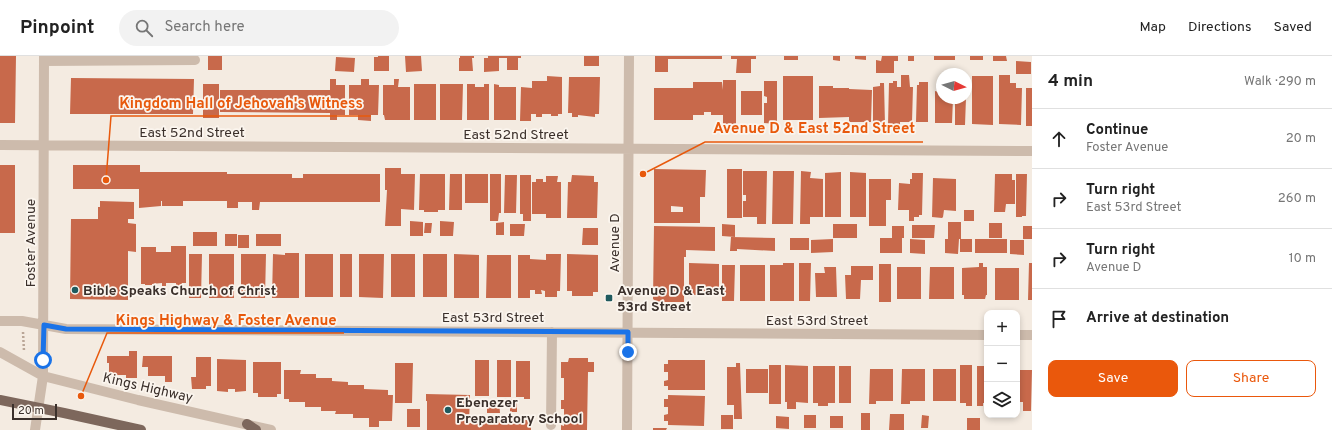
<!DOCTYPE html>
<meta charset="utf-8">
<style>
body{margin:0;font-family:Overpass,sans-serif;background:#f2f2f2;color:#222}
.controls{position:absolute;right:12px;bottom:12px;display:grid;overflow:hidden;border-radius:8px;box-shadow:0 2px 6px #0003}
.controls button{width:36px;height:36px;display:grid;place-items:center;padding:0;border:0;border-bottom:1px solid #e0e0e0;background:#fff;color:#222;font:20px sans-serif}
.compass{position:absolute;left:936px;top:12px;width:36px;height:36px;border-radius:50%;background:#fff;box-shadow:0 2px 6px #0003;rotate:95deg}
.scale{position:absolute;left:12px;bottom:10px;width:45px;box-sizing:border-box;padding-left:4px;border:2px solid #3b302b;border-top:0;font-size:11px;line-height:14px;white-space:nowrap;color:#3b302b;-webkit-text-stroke:3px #fbf5ee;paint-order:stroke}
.stop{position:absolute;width:12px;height:12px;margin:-9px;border:3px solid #1a73e8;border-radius:50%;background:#fff}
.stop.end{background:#1a73e8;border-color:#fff;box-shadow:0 1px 4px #0008}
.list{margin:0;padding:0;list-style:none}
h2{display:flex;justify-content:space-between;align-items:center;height:52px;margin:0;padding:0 16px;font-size:17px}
h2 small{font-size:13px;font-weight:400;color:#767676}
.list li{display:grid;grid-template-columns:26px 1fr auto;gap:12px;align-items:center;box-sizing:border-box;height:60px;padding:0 16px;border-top:1px solid #e0e0e0}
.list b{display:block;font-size:15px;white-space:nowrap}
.list p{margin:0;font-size:13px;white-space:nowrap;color:#767676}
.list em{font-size:13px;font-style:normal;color:#767676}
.actions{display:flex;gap:8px;padding:12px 16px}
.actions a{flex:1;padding:9px 0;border:1px solid #ea580c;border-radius:8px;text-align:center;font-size:14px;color:#ea580c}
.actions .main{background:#ea580c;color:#fff}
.icon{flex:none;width:22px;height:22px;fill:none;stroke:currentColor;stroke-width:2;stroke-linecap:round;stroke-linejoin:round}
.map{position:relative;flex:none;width:1032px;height:374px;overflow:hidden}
header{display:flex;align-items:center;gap:24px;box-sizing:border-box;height:56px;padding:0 20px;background:#fff;border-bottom:1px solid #e0e0e0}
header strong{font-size:19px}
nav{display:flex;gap:22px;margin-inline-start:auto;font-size:14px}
.search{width:280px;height:36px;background:#f2f2f2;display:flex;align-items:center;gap:10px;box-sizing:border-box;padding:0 14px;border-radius:22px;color:#767676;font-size:15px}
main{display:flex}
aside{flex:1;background:#fff}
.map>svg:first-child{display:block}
</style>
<header>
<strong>Pinpoint</strong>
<div class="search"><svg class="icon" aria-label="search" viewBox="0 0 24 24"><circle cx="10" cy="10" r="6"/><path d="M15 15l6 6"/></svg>Search here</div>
<nav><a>Map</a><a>Directions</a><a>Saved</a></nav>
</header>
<main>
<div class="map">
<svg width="1032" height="374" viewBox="0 0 1032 374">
<rect width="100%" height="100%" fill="#f4ebe1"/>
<!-- building -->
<path fill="#c8694b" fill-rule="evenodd" d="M0 0H16L15 67H0Z
M208 0H222V14H208Z
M378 0H389V15H374V1H378Z
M405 0H421L422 15 406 16Z
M460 0H474V2H472L473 15H459V2H460Z
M488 0H521V2H518V14H507V2H499V15L484 16V2H488Z
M584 0H599V10H584Z
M655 0H722V3H668V16H655Z
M731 0H756V3H751V17H736L737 3H731Z
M784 0H798V4H784Z
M833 0H840V5L833 4Z
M855 0H866V4L855 3Z
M882 0H898V5H894V17H876V4L881 5Z
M908 0H914V5H908Z
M934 0H955V4H934Z
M970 0H983V4H970Z
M993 0H1006L1007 5H993Z
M336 1 355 2 354 16 335 15Z
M1016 5 1031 6V18H1016Z
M901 19H909L910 31H913L912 66H900V69H888L889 27H893V25H897V31H901Z
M999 19H1010V27H1016V32H1022L1021 69 999 68Z
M547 20 562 21V58H558V60H551V58H542V61H536V58H531V65H520L521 31 532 32V25H547Z
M783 20H813V64H783Z
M972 20H993V69L972 68Z
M569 21H600L599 58H595V61L578 59V61H572V57H568Z
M71 22 194 23 193 58H70Z
M330 23H336V29H345V59H337V64H330V57L220 56V34H330Z
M361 23H369V29H379L378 59H371V65L358 64V59H349V29H361Z
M394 23H399L398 31H410V64H385L384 59H383V29H394Z
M723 24H736V68H723V59H711V56H704V59H693V64H654V32H693V26H722L723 34Z
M764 25H777V68L764 67V47H767V41L764 40Z
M939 25H942V42H953L952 67H935V35L939 36Z
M919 26H928V66H916L917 29H919Z
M880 27H884L885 69H873V31L880 30Z
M203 28H219V62H203Z
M414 28H436V64H414Z
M440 28H463L462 64H440Z
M467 28H475V31H484V28H489V64H467Z
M494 28 499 29V31H516V64H494Z
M819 30H833V32H849V38V33L872 34 871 66H849V61L819 62Z
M1026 32H1032V70H1026Z
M741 35H762V59H741Z
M955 42H966L965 69H955Z
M0 109H15V177H0Z
M73 109H140V116H227V118H292V122H303V118H380V146H260L259 154H252V146H238V152H227V145H183V150H162V145H161V150L139 152V133H73Z
M385 112H401V118H415L414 154 401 153V170H385L387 134H385Z
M654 113 706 114 705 141H700V167H654ZM671 150 683 151V156H671Z
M727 113H742V162H727Z
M743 115H767L766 168H757V161H743V145H746V139H743Z
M773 115H794L793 168H772Z
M801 115 811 116 810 122 823 123V161H810V168H800Z
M841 116V161H825V117Z
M850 116 866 117V161H850Z
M912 117H923L922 159H919V161H914V165H909V154H898L899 127 910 128V123H912Z
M420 118H445V154H438V156H424V154H419Z
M450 118H462V154H449Z
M465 118H488V147H465Z
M490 118H501V157H499L498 165H490Z
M995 118H1012V124H1015V148H1006L1005 156H994Z
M1016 118H1027L1026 160H1022V161H1016Z
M505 119H517L516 157H504Z
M520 119H531V165H523V158H520Z
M572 119 594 120V126H598L597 162H567L568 126H571Z
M546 120H558L557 126H561V162H546V158H532V126H536V123H543V126H546Z
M933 122 956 123V155L944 154 943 161 942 162 932 161Z
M869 123H891V144H886V170H869Z
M100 145 134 146V163H128V167L136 168V196L128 195V244L70 243 71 163H98V151H100Z
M964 154H974V165H964Z
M410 165 423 166V180H410Z
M440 165 454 166 453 180H440Z
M504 166V179H496V167Z
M948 166H961V183H972V196H960V183H959L958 198 945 197V183H948Z
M425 167H432L431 177H424Z
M989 167H1002V182H989Z
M510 168H525L524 180H510Z
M722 168 735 169V181L722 180Z
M833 168H857V182H833Z
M912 169H935L934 182H912Z
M654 170 715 171V195L686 194V201H684V246H657L653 243Z
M892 170H904V182H902V197H880V182H892Z
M1023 170H1032V183H1023Z
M583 172H598V189H582Z
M193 176H217V190H193Z
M225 178H237V190H225Z
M256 178H281V190H256Z
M238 179H249V192H238Z
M731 181 775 182V195L737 193V195H730Z
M790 182H809V194H790Z
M833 183V196L811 197V184Z
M910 183 925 184V198L910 197Z
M975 183H1007V197H975Z
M1010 184H1024V199L1010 198Z
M171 190H186V227H182V230H176V227H166V230H162V227L152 228V229H145V228H141V191H156V196H171Z
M285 197H299V242H272L273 198 285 199Z
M189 198H202L201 242H189Z
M209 198H234V242H209Z
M241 198H266L265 242H241Z
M305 198H333V241H305Z
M340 198H352V241H340Z
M359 198H384L383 242 359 241Z
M391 198H415V241H391Z
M423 198H447V241H423Z
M454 198 479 199V242H454Z
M546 198H561L560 235H557V241H545V235L541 234 542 238H535V234H530V242H518V199H530V203L546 204Z
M567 198 598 199V236H593V240H572V235H567Z
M487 199H511V242H486Z
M689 207 719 208V239H710V236H700V239H689Z
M783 207H794V245H770V209H783Z
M799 207H811L810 245H799Z
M979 207H983V211H987V239H986L985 243H964V239H962V212L979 211Z
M1029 207H1032V244H1028Z
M879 208H891V246H879Z
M722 209H735L734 245H722Z
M740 209H765V245H740Z
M851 210H873V224H861L860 243H846L845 219H851Z
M824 211H836L837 241H816L815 217H825Z
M897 211H921V243H897Z
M930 211H954V243H929Z
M995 212H1019V244H995Z
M129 295H137V322H126V319H113L109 318V307H107V300H129Z
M143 300H172V326H165V320H148V311H142Z
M196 301H211V330H206V333H192L191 321H196Z
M569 302H588V306H594V316H588L587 374H561V369L564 370V353H561V344H564V322H561V306H568Z
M217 303 246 304V335L235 336V333H228V336L217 335Z
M475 304H489V340H475Z
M497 304H511V341H497Z
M668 304H705V334H668V330H664V325L668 324V316H664V308H668Z
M516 305H530V343H524V341H516Z
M253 306H281V338H277V341H258V337H253Z
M395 307H413L412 347H395Z
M736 307H740L742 363H734V349H727V311H736Z
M769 309H781V348H769Z
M785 309 808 310V347L796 346V353H787V346H785Z
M960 309H972V350H966V347H960Z
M813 310H835V347H828V350H818V347H813Z
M839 310H851V347H839Z
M977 310H987V347H983V350H977Z
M746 313H768V337H746Z
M870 313H893V345H876V348H869Z
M902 313H925V345H910V348H901Z
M933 313H956V345H933Z
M284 314H301L300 318H316V322H332V325L348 326V329H364V333L388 334V339H393L392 365H379V371H369V362H353V358H335L336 355H321V351H305V346H289V343H284Z
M1017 314H1032L1031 355H1023V346H1017Z
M426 338 470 339 469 367H475L476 363 531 364V374H427V345H426Z
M668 339 705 340 704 370 668 369V365H664V359L668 358V351H664V343H668Z
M510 343H517V356H510Z
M487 345H499L500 357H487Z
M407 353H420V371H407Z
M861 357H870V374H861Z
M890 358H904V374H889Z
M721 359H733V373H721Z
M804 359H816V372H804Z
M922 359 929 360 928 372H921Z
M776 360 789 361V373L776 372Z
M830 360H843V372H830Z
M967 362H980V374H967Z
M653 372H667L666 374H653Z"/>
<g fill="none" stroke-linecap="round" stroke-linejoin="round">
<!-- path -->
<path stroke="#b9a596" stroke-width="2.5" stroke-dasharray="2 2" stroke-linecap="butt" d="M23 276 24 295"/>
<!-- minor -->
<path stroke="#cdbbac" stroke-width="10" d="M44 5 195 4
M0 89 1032 95
M0 265H22L66 273 987 279
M1017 279H1032
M0 296 43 320 138 344 271 374
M551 369 552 276
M35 374 43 320 44 0
M627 374 629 0"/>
<!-- major -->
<path stroke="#7d675c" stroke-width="10" d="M0 344 64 357 141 374
M247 368 256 374"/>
</g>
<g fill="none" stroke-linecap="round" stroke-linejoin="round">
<!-- route -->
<path stroke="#1a73e8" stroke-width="5" d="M43 304 44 269 66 273 628 276V296"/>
</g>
<!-- markers -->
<g fill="#1f5a5e" stroke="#fbf5ee" stroke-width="1.5">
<circle cx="75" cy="234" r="4"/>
<rect x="605" y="238" width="8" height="8" rx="2"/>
<circle cx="448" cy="354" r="4"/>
</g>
<g text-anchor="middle" stroke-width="3.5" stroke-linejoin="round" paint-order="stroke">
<!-- street labels -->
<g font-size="14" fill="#3b302b" stroke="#fbf5ee">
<text x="192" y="81">East 52nd Street</text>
<text x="516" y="83">East 52nd Street</text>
<text transform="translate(30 187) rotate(-90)" y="5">Foster Avenue</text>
<text transform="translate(614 187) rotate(-90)" y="5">Avenue D</text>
<text x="493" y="266">East 53rd Street</text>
<text x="817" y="269">East 53rd Street</text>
<text transform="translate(148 331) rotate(13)" y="5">Kings Highway</text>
</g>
<!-- poi labels -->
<g font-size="14" font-weight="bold" fill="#3b302b" stroke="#fbf5ee" text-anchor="start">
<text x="83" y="239">Bible Speaks Church of Christ</text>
<text x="617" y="239">Avenue D &amp; East<tspan x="617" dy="16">53rd Street</tspan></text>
<text x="456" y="351">Ebenezer<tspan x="456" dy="16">Preparatory School</tspan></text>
</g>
</g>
<!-- callouts -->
<path fill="none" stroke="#e8590c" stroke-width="1.5" d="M106 124L111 60H371M643 118L705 86H923M81 340L107 277H344"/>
<g fill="#e8590c" stroke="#fbf5ee" stroke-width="1.5">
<circle cx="106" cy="124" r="4"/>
<circle cx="643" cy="118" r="4"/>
<circle cx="81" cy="340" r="4"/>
</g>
<g font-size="15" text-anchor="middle" font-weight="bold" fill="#e8590c" stroke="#fbf5ee" stroke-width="3.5" stroke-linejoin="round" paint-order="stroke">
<text x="241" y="52">Kingdom Hall of Jehovah's Witness</text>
<text x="814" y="77">Avenue D &amp; East 52nd Street</text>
<text x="226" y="269">Kings Highway &amp; Foster Avenue</text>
</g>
</svg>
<div class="controls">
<button>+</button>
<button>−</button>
<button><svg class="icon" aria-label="layers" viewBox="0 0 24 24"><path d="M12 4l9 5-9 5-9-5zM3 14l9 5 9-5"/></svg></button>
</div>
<svg class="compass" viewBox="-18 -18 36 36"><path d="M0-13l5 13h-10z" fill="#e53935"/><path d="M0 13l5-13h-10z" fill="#767676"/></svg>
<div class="scale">20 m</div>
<div class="stop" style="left:43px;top:304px"></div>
<div class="stop end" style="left:628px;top:296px"></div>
</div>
<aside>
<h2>4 min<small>Walk · 290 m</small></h2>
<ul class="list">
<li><svg class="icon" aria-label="ahead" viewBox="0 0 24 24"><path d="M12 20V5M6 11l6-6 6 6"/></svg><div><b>Continue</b><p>Foster Avenue</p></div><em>20 m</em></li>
<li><svg class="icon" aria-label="right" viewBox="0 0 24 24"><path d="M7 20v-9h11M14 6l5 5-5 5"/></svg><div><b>Turn right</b><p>East 53rd Street</p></div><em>260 m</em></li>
<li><svg class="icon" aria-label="right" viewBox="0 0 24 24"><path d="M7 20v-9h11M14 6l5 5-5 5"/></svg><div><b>Turn right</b><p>Avenue D</p></div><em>10 m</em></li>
<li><svg class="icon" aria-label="arrive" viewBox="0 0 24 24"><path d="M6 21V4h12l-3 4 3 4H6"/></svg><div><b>Arrive at destination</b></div></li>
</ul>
<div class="actions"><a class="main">Save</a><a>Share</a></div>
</aside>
</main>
